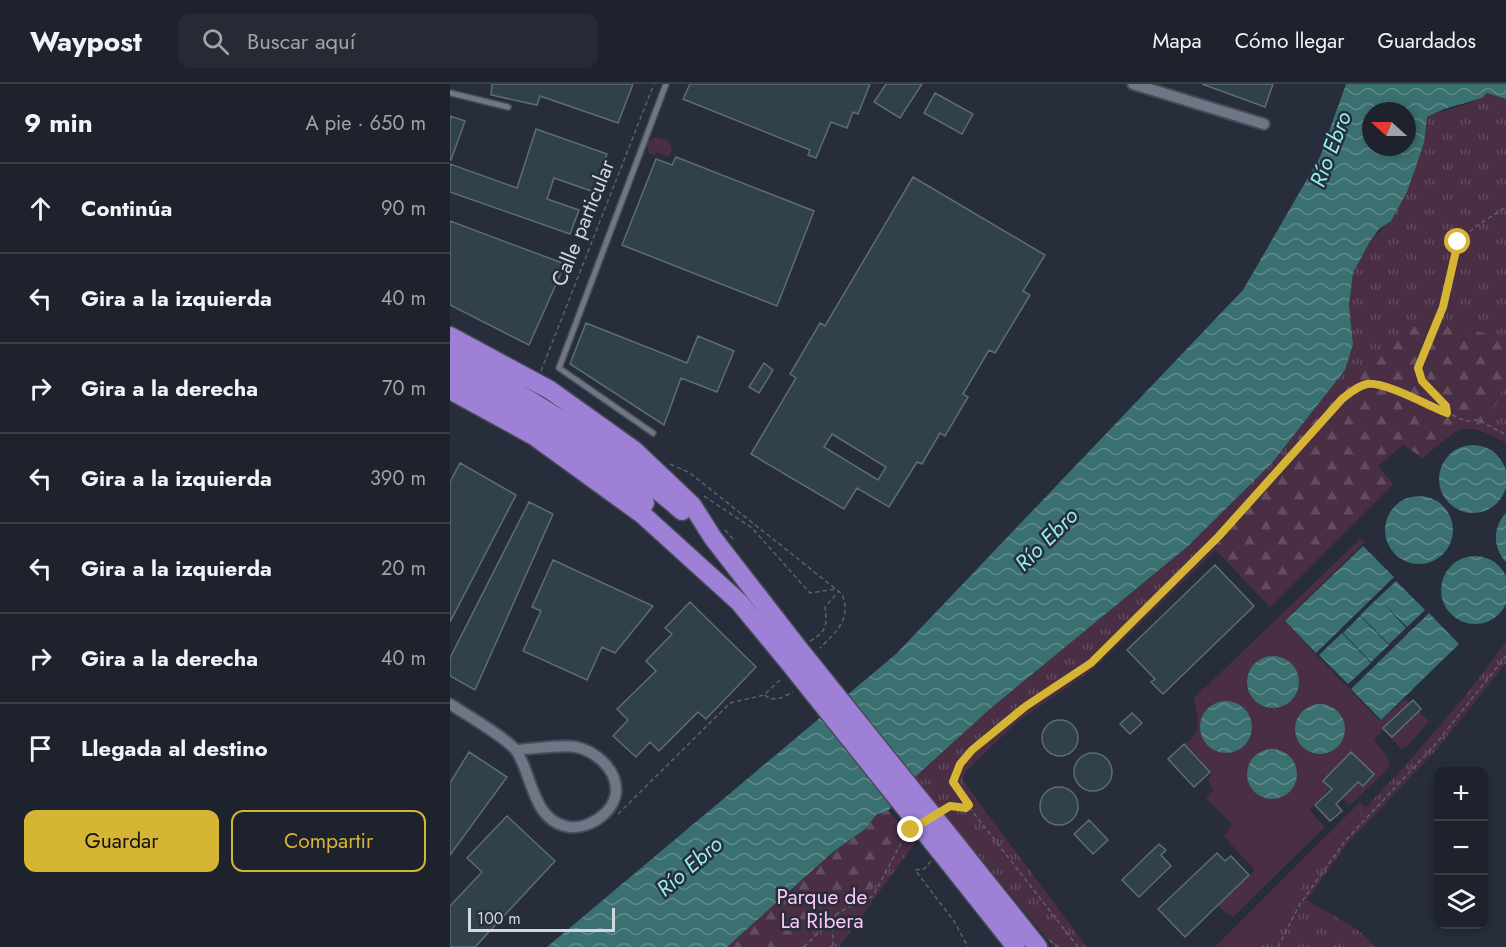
<!DOCTYPE html>
<html lang="es">
<meta charset="utf-8">
<style>
body{margin:0;font-family:Jost,sans-serif;background:#252a34;color:#f1f3f6}
.controls{position:absolute;right:18px;bottom:18px;display:grid;overflow:hidden;border-radius:12px;box-shadow:0 3px 9px #0003}
.controls button{width:54px;height:54px;display:grid;place-items:center;padding:0;border:0;border-bottom:2px solid #3b3f48;background:#1d222c;color:#f1f3f6;font:30px sans-serif}
.compass{position:absolute;left:912px;top:18px;width:54px;height:54px;border-radius:50%;background:#1d222c;box-shadow:0 3px 9px #0003;rotate:291deg}
.scale{position:absolute;left:18px;bottom:15px;width:147px;box-sizing:border-box;padding-left:6px;border:3px solid #d3d7e0;border-top:0;font-size:16px;line-height:21px;white-space:nowrap;color:#d3d7e0;-webkit-text-stroke:4px #272d3a;paint-order:stroke}
.stop{position:absolute;width:18px;height:18px;margin:-14px;border:4px solid #d6b534;border-radius:50%;background:#fff}
.stop.end{background:#d6b534;border-color:#fff;box-shadow:0 2px 6px #0008}
.list{margin:0;padding:0;list-style:none}
h2{display:flex;justify-content:space-between;align-items:center;height:78px;margin:0;padding:0 24px;font-size:26px}
h2 small{font-size:20px;font-weight:400;color:#a0a4a9}
.list li{display:grid;grid-template-columns:39px 1fr auto;gap:18px;align-items:center;box-sizing:border-box;height:90px;padding:0 24px;border-top:2px solid #3b3f48}
.list b{display:block;font-size:22px;white-space:nowrap}
.list em{font-size:20px;font-style:normal;color:#a0a4a9}
.actions{display:flex;gap:12px;padding:18px 24px}
.actions a{flex:1;padding:14px 0;border:2px solid #d6b534;border-radius:12px;text-align:center;font-size:21px;color:#d6b534}
.actions .main{background:#d6b534;color:#111}
.icon{flex:none;width:33px;height:33px;fill:none;stroke:currentColor;stroke-width:2;stroke-linecap:round;stroke-linejoin:round}
.map{position:relative;flex:none;width:1056px;height:863px;overflow:hidden}
header{display:flex;align-items:center;gap:36px;box-sizing:border-box;height:84px;padding:0 30px;background:#1d222c;border-bottom:2px solid #3b3f48}
header strong{font-size:28px}
nav{display:flex;gap:33px;margin-inline-start:auto;font-size:21px}
.search{width:420px;height:54px;background:#252a34;display:flex;align-items:center;gap:15px;box-sizing:border-box;padding:0 21px;border-radius:12px;color:#a0a4a9;font-size:22px}
main{display:flex}
aside{flex:1;background:#1d222c}
.map>svg:first-child{display:block}
</style>
<header>
<strong>Waypost</strong>
<div class="search"><svg class="icon" aria-label="search" viewBox="0 0 24 24"><circle cx="10" cy="10" r="6"/><path d="M15 15l6 6"/></svg>Buscar aquí</div>
<nav><a>Mapa</a><a>Cómo llegar</a><a>Guardados</a></nav>
</header>
<main>
<aside>
<h2>9 min<small>A pie · 650 m</small></h2>
<ul class="list">
<li><svg class="icon" aria-label="ahead" viewBox="0 0 24 24"><path d="M12 20V5M6 11l6-6 6 6"/></svg><div><b>Continúa</b></div><em>90 m</em></li>
<li><svg class="icon" aria-label="left" viewBox="0 0 24 24"><path d="M17 20v-9H6M10 6l-5 5 5 5"/></svg><div><b>Gira a la izquierda</b></div><em>40 m</em></li>
<li><svg class="icon" aria-label="right" viewBox="0 0 24 24"><path d="M7 20v-9h11M14 6l5 5-5 5"/></svg><div><b>Gira a la derecha</b></div><em>70 m</em></li>
<li><svg class="icon" aria-label="left" viewBox="0 0 24 24"><path d="M17 20v-9H6M10 6l-5 5 5 5"/></svg><div><b>Gira a la izquierda</b></div><em>390 m</em></li>
<li><svg class="icon" aria-label="left" viewBox="0 0 24 24"><path d="M17 20v-9H6M10 6l-5 5 5 5"/></svg><div><b>Gira a la izquierda</b></div><em>20 m</em></li>
<li><svg class="icon" aria-label="right" viewBox="0 0 24 24"><path d="M7 20v-9h11M14 6l5 5-5 5"/></svg><div><b>Gira a la derecha</b></div><em>40 m</em></li>
<li><svg class="icon" aria-label="arrive" viewBox="0 0 24 24"><path d="M6 21V4h12l-3 4 3 4H6"/></svg><div><b>Llegada al destino</b></div></li>
</ul>
<div class="actions"><a class="main">Guardar</a><a>Compartir</a></div>
</aside>
<div class="map">
<svg width="1056" height="863" viewBox="0 0 1056 863">
<defs>
<pattern id="grass-tufts" width="24" height="20" patternUnits="userSpaceOnUse" patternTransform="scale(1.5)"><rect width="24" height="20" fill="#492e44"/><path d="M3 7l-1-3M5 7V3M7 7l1-3M15 17l-1-3M17 17v-4M19 17l1-3" fill="none" stroke="#624c5f"/></pattern>
<pattern id="forest-firs" width="22" height="20" patternUnits="userSpaceOnUse" patternTransform="scale(1.5)"><rect width="22" height="20" fill="#492e44"/><path d="M5 1l3.5 6h-7zM16 11l3.5 6h-7z" fill="#624c5f"/></pattern>
<pattern id="water-waves" width="16" height="10" patternUnits="userSpaceOnUse" patternTransform="scale(1.5)"><rect width="16" height="10" fill="#3b7071"/><path d="M0 5q4-4 8 0t8 0" fill="none" stroke="#608a8c"/></pattern>
</defs>
<rect width="100%" height="100%" fill="#272d3a"/>
<!-- grass -->
<path fill="url(#grass-tufts)" d="M1037 9 1056 15V359C1011 334 1009 344 972 374L953 360 928 382 943 400 820 523 766 466 642 586 567 638 515 688 513 697 637 863H604L464 694 541 624 737 463 821 380 903 260 899 221 903 189 919 159 935 142 957 108 975 51 977 33C992 26 1028 20 1037 9Z
M1056 558V579L987 665 897 760 857 816 908 846 926 863H809L883 758 954 683 1016 611Z
M438 727 466 758 389 863H277Z"/>
<!-- forest -->
<path fill="url(#forest-firs)" d="M998 241 1047 252 1056 257C1056 303 1056 312 1027 344H1010L972 374 953 360 928 382 943 400 820 523 766 466 770 445 788 419 939 256 963 243Z
M438 727 455 746 446 758 422 805 414 813 381 829 349 863H277L384 767 414 746 427 730Z"/>
<!-- garden -->
<path fill="#492e44" d="M205 53 219 57 222 66 219 73 207 68 205 71 199 69 197 59Z
M910 455 915 458 834 537 930 637 955 615 979 637 958 662 952 665 933 647 924 655 938 674 940 683 900 721 880 704 859 726 875 743 783 833 767 822 805 786 774 753 782 740 756 714 763 706 758 695 762 688 735 660C754 646 747 634 744 614Z
M910 718 916 724 883 758 809 863H765Z"/>
<!-- water -->
<path fill="url(#water-waves)" fill-rule="evenodd" d="M896 0H1056V15L1037 9 1032 14 994 25 977 33 974 59 957 108 941 137 929 145 919 159 903 189 899 221 903 260 895 286 821 380 737 463 541 624 464 694 438 727 427 730 414 746 384 767 277 863H97L446 570 793 206 870 73ZM921 27H957V63H921Z
M989 395a34 34 0 1 1 68 0a34 34 0 1 1-68 0Z
M935 446a34 34 0 1 1 68 0a34 34 0 1 1-68 0Z
M1056 429V478C1042 464 1043 442 1056 429Z
M913 462 944 493 866 569 835 537Z
M991 506a34 34 0 1 1 68 0a34 34 0 1 1-68 0Z
M946 497 975 526 957 543 933 519 956 544 939 560 910 531Z
M979 529 1009 560 931 636 901 605Z
M910 532 939 561 921 578 893 549Z
M892 549 921 579 898 600 869 571Z
M797 598a26 26 0 1 1 52 0a26 26 0 1 1-52 0Z
M750 643a26 26 0 1 1 52 0a26 26 0 1 1-52 0Z
M845 645a25 25 0 1 1 50 0a25 25 0 1 1-50 0Z
M797 690a25 25 0 1 1 50 0a25 25 0 1 1-50 0Z"/>
<!-- building -->
<path fill="#31414a" stroke="#5c6d76" stroke-width="1.5" fill-rule="evenodd" d="M42 0H183L168 39 90 12 87 21 41 11Z
M240 0H420L408 30 403 28 397 44 381 38 366 74 358 71 360 66 233 15Z
M436 0H472L450 34 424 18Z
M752 0H823L815 23Z
M485 9 523 30 512 50 474 29Z
M0 32 15 37 1 76H0Z
M86 45 157 70 144 108 104 94 97 115 129 126 120 150 0 108V80L67 104Z
M226 73 364 127 327 222 172 161 206 75 222 81Z
M463 93 595 171 573 207 580 211 545 269 539 266 513 310 518 313 495 352 490 349 472 380 467 378 439 423 407 404 394 425 301 370 346 294 340 290 370 239 375 242ZM382 350 436 383 428 396 374 363Z
M0 137 115 180 79 261 0 221Z
M136 239 237 279 248 252 284 267 267 308 231 294 214 341 120 280Z
M314 279 323 286 309 309 299 303Z
M10 379 66 411 0 538V398Z
M79 418 103 430 25 606 0 592V574Z
M103 476 203 522 165 569 152 563 137 596 73 567 91 527 82 523Z
M765 481 804 522 713 610 701 598 705 595 677 566Z
M240 518 306 583 256 635 248 628 209 667 200 658 186 673 163 652 178 636 167 625 206 587 196 577 222 550 215 544Z
M963 616 971 625 942 653 933 644Z
M682 629 692 639 680 650 670 640Z
M592 654a18 18 0 1 1 36 0a18 18 0 1 1-36 0Z
M734 660 760 688 744 703 718 675Z
M19 668 57 693 0 771V699Z
M901 668 924 690 913 702 908 698 886 720 892 727 880 737 865 721 882 705 873 697Z
M624 688a19 19 0 1 1 38 0a19 19 0 1 1-38 0Z
M590 722a19 19 0 1 1 38 0a19 19 0 1 1-38 0Z
M57 732 105 777 25 863H0V822L32 788 17 774Z
M639 736 658 756 643 770 624 750Z
M709 760 716 766 711 771 721 782 689 813 672 796Z
M767 769 775 777 781 772 799 791 735 853 708 825Z"/>
<g fill="none" stroke-linecap="round" stroke-linejoin="round">
<defs>
<path id="service" d="M0 9 58 23
M203 349 109 284 216 0"/>
<path id="minor" d="M683 0 814 40
M0 620C14 629 60 656 67 668 82 691 83 735 115 742 136 748 165 729 166 707 167 685 145 667 126 663 111 660 83 665 66 666"/>
<path id="motorway" d="M0 252 100 306 184 366 242 421 263 454 349 565
M0 270C86 318 158 362 232 427
M0 289C70 327 136 365 195 419
M0 306 84 352 193 431 289 518 336 575
M509 764 588 863
M496 775 566 863"/>
</defs>
<!-- service casing -->
<use href="#service" stroke="#474b56" stroke-width="8"/>
<!-- minor casing -->
<use href="#minor" stroke="#474b56" stroke-width="14"/>
<!-- motorway casing -->
<use href="#motorway" stroke="#474b56" stroke-width="21"/>
<!-- path -->
<path stroke="#5b616c" stroke-width="1.5" stroke-dasharray="4.5 3" stroke-linecap="butt" d="M91 287 204 0
M997 328 996 322 972 297 968 284 993 223 1008 158 1025 143 1056 123
M220 380 240 389 392 510C402 535 386 548 370 564
M254 412 302 444 360 509 386 505
M275 446 284 456
M360 557C377 547 377 542 375 523L389 507
M315 611 320 615 331 614 343 608
M495 724 500 722 516 725 518 722
M168 730 280 619 314 611 332 594
M481 777 474 785 465 786 504 837 518 863
M382 835 383 863
M599 856 609 863
M354 863 389 828 423 812 456 750
M628 863 505 705C493 663 613 602 640 580 660 563 677 542 695 524 764 457 827 386 892 315 900 309 909 299 920 300 946 301 991 327 1016 337L1029 336 1056 351
M828 863 850 820 895 757 984 662 1056 572"/>
<!-- service -->
<use href="#service" stroke="#6f7686" stroke-width="5"/>
<!-- minor -->
<use href="#minor" stroke="#6f7686" stroke-width="10"/>
<!-- motorway -->
<use href="#motorway" stroke="#9e80d7" stroke-width="18"/>
<defs>
<path id="motorway-bridge" d="M349 565 509 764
M336 575 496 775"/>
</defs>
<!-- motorway-bridge casing -->
<use href="#motorway-bridge" stroke="#474b56" stroke-width="21" stroke-linecap="butt"/>
<!-- motorway-bridge -->
<use href="#motorway-bridge" stroke="#9e80d7" stroke-width="18"/>
</g>
<g fill="none" stroke-linecap="round" stroke-linejoin="round">
<!-- route -->
<path stroke="#d6b534" stroke-width="8" d="M461 746 500 722 516 724 519 721 503 698 510 680 522 666 576 622 641 579 769 452 892 315C900 309 907 302 917 300 934 297 979 322 997 329L996 322 972 297 968 284 993 223 1008 158"/>
</g>
<g text-anchor="middle" stroke-width="5" stroke-linejoin="round" paint-order="stroke">
<!-- street labels -->
<g font-size="21" fill="#d3d7e0" stroke="#272d3a">
<text transform="translate(133 139) rotate(-68)" y="7">Calle particular</text>
</g>
<!-- park labels -->
<g font-size="21" fill="#fec6f3" stroke="#272d3a">
<text x="372" y="820">Parque de<tspan x="372" dy="24">La Ribera</tspan></text>
</g>
<!-- water labels -->
<g font-size="22" font-style="italic" fill="#93eeee" stroke="#272d3a">
<text transform="translate(880 65) rotate(-69)" y="8">Río Ebro</text>
<text transform="translate(596 455) rotate(-45)" y="8">Río Ebro</text>
<text transform="translate(239 782) rotate(-41)" y="8">Río Ebro</text>
</g>
</g>
</svg>
<div class="controls">
<button>+</button>
<button>−</button>
<button><svg class="icon" aria-label="layers" viewBox="0 0 24 24"><path d="M12 4l9 5-9 5-9-5zM3 14l9 5 9-5"/></svg></button>
</div>
<svg class="compass" viewBox="-18 -18 36 36"><path d="M0-13l5 13h-10z" fill="#e53935"/><path d="M0 13l5-13h-10z" fill="#a0a4a9"/></svg>
<div class="scale">100 m</div>
<div class="stop" style="left:1008px;top:158px"></div>
<div class="stop end" style="left:461px;top:746px"></div>
</div>
</main>
